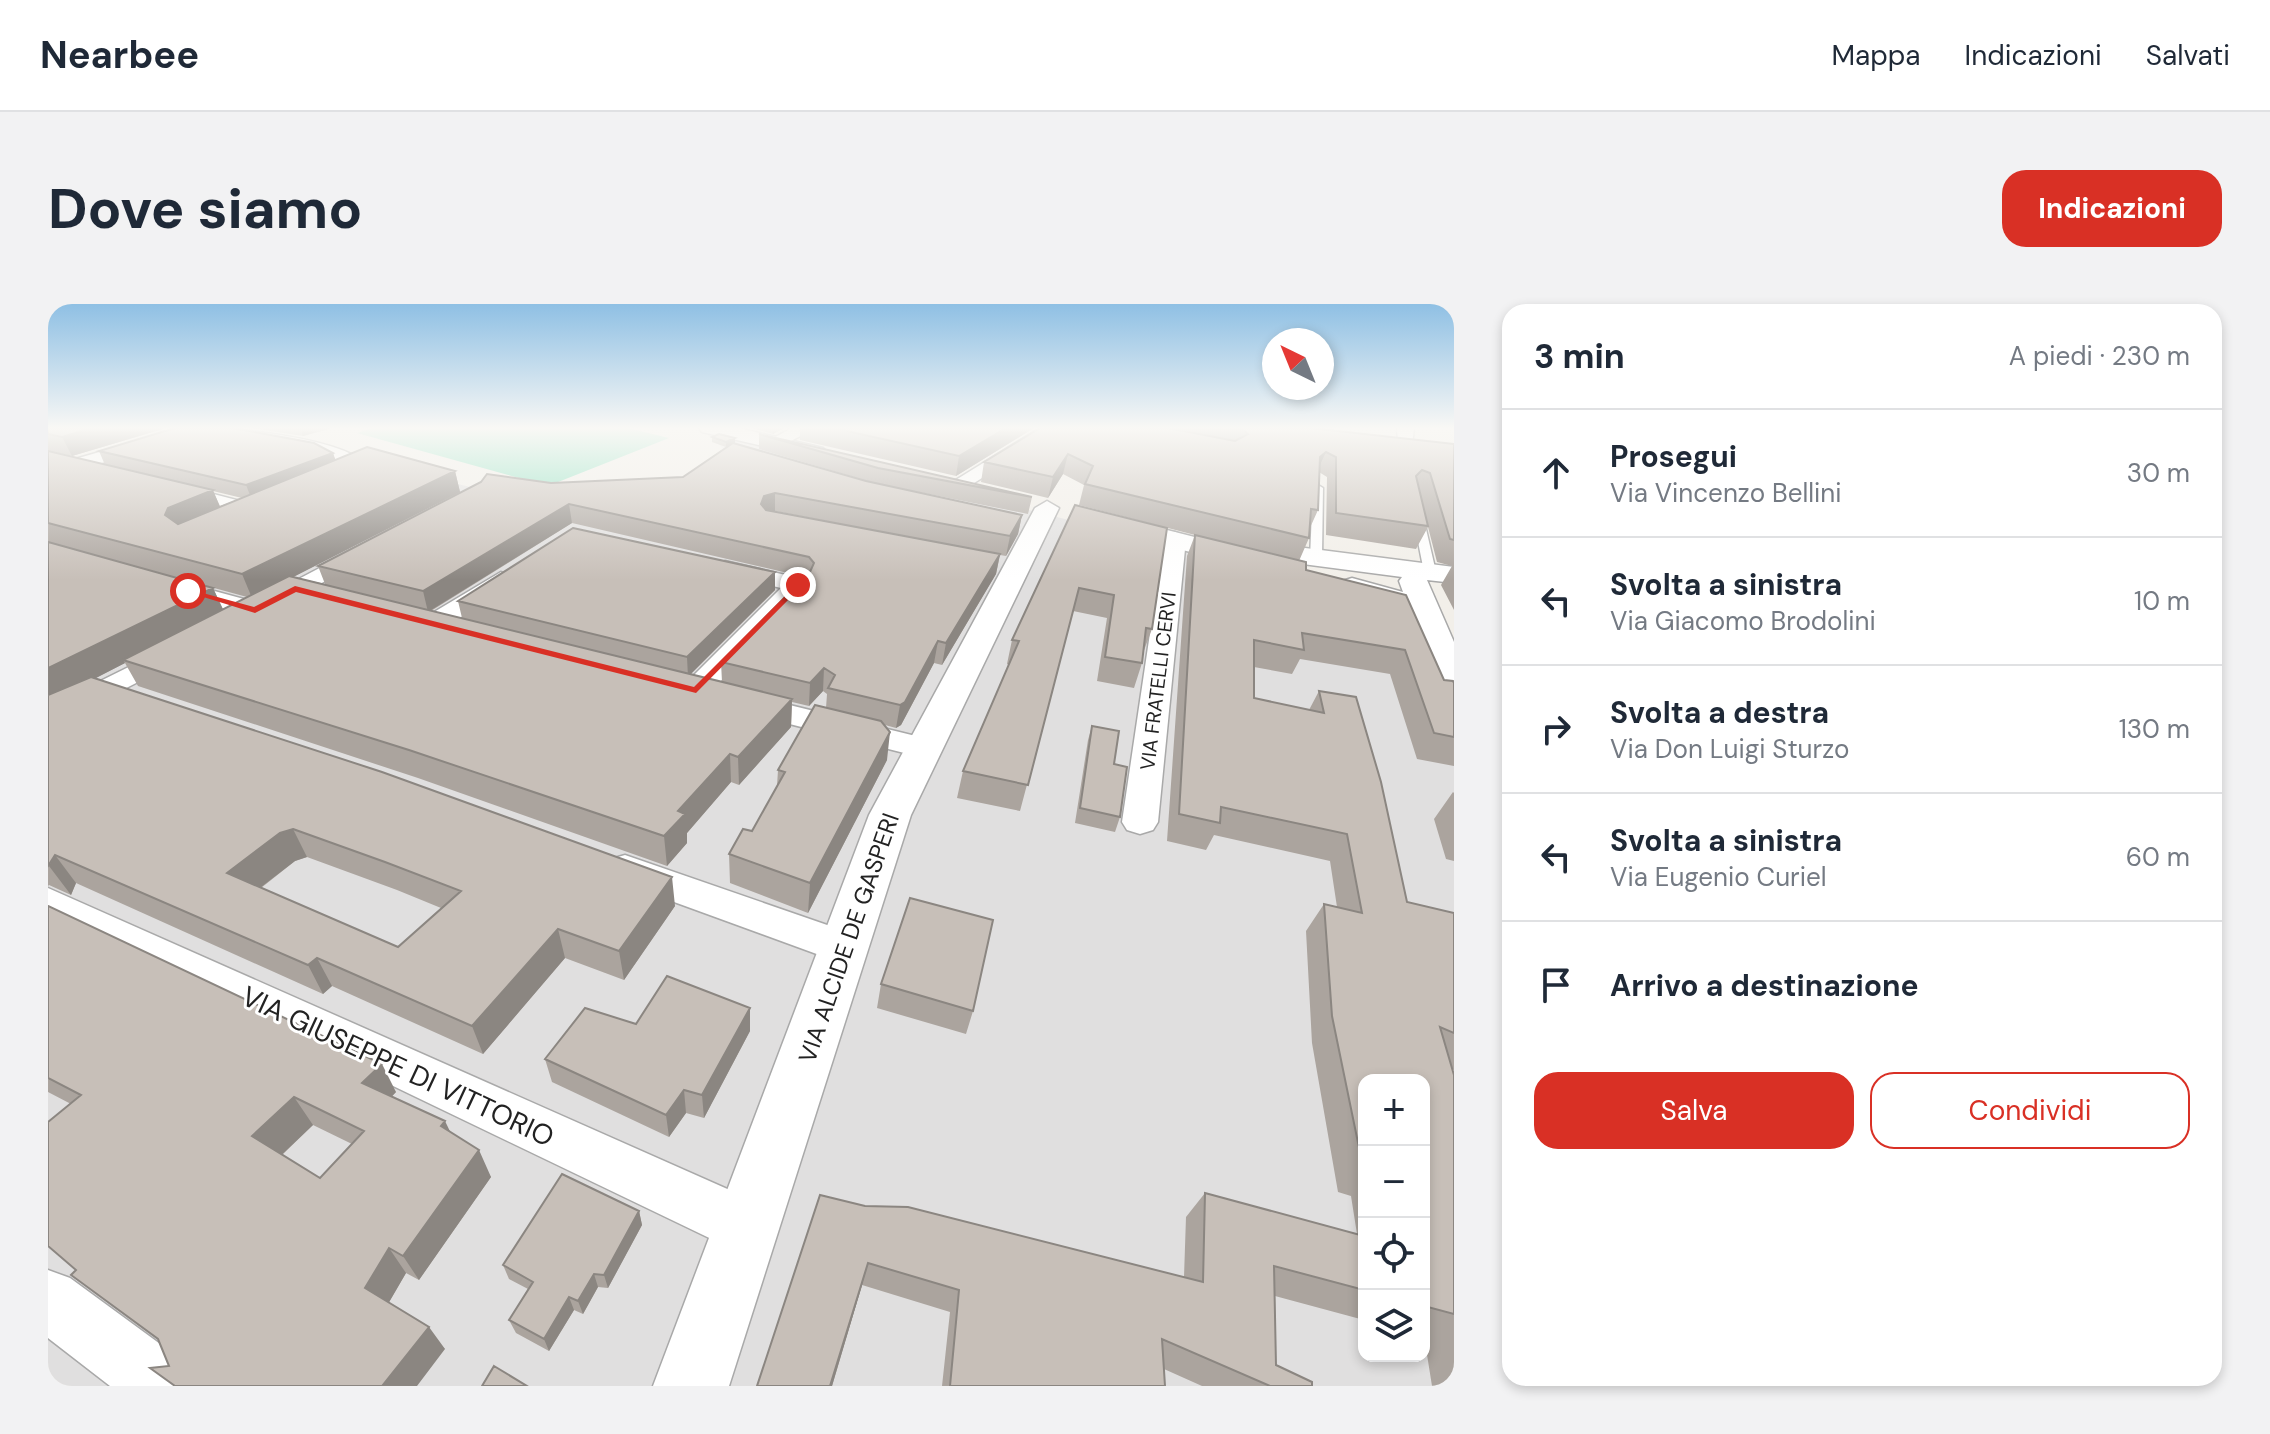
<!DOCTYPE html>
<html lang="it">
<meta charset="utf-8">
<style>
body{margin:0;font-family:"DM Sans",sans-serif;background:#f2f2f3;color:#1f2937}
.controls{position:absolute;right:24px;bottom:24px;display:grid;overflow:hidden;border-radius:16px;box-shadow:0 4px 12px #0003}
.controls button{width:72px;height:72px;display:grid;place-items:center;padding:0;border:0;border-bottom:2px solid #e0e1e3;background:#fff;color:#1f2937;font:40px sans-serif}
.compass{position:absolute;left:1214px;top:24px;width:72px;height:72px;border-radius:50%;background:#fff;box-shadow:0 4px 12px #0003;rotate:317deg}
.stop{position:absolute;width:24px;height:24px;margin:-18px;border:6px solid #d93025;border-radius:50%;background:#fff}
.stop.end{background:#d93025;border-color:#fff;box-shadow:0 2px 8px #0008}
.list{margin:0;padding:0;list-style:none}
h2{display:flex;justify-content:space-between;align-items:center;height:104px;margin:0;padding:0 32px;font-size:34px}
h2 small{font-size:26px;font-weight:400;color:#747a83}
.list li{display:grid;grid-template-columns:52px 1fr auto;gap:24px;align-items:center;box-sizing:border-box;height:128px;padding:0 32px;border-top:2px solid #e0e1e3}
.list b{display:block;font-size:30px;white-space:nowrap}
.list p{margin:0;font-size:26px;white-space:nowrap;color:#747a83}
.list em{font-size:26px;font-style:normal;color:#747a83}
.actions{display:flex;gap:16px;padding:24px 32px}
.actions a{flex:1;padding:18px 0;border:2px solid #d93025;border-radius:24px;text-align:center;font-size:28px;color:#d93025}
.actions .main{background:#d93025;color:#fff}
.icon{flex:none;width:44px;height:44px;fill:none;stroke:currentColor;stroke-width:2;stroke-linecap:round;stroke-linejoin:round}
.map{position:relative;flex:none;width:1406px;height:1082px;overflow:hidden;border-radius:24px}
header{display:flex;align-items:center;gap:48px;box-sizing:border-box;height:112px;padding:0 40px;background:#fff;border-bottom:2px solid #e0e1e3}
header strong{font-size:38px}
nav{display:flex;gap:44px;margin-inline-start:auto;font-size:28px}
.intro{display:flex;align-items:center;justify-content:space-between;box-sizing:border-box;height:192px;padding:0 48px}
h1{margin:0;font-size:56px}
.button{padding:20px 36px;border-radius:24px;background:#d93025;color:#fff;font-size:28px;font-weight:700}
main{display:flex;gap:48px;padding:0 48px}
aside{flex:1;background:#fff;border-radius:24px;box-shadow:0 4px 12px #0003}
.map>svg:first-child{display:block}
</style>
<header>
<strong>Nearbee</strong>
<nav><a>Mappa</a><a>Indicazioni</a><a>Salvati</a></nav>
</header>
<div class="intro"><h1>Dove siamo</h1><a class="button">Indicazioni</a></div>
<main>
<div class="map">
<svg width="1406" height="1082" viewBox="0 0 1406 1082">
<rect width="100%" height="100%" fill="#f2efe9"/>
<!-- residential -->
<path fill="#e0dfdf" fill-rule="evenodd" d="M668 132 832 168 1304 288 1406 442V1082H0V240L197 212 347 166 436 186 640 182 678 148 665 134ZM1316 776H1376V1052H1316Z"/>
<!-- pitch -->
<path fill="#88e0be" d="M324 124H580L621 134 500 182 309 129Z"/>
<g fill="none" stroke-linecap="round" stroke-linejoin="round">
<defs>
<path id="service" d="M1270 181 1275 184 1274 254 1268 257 1262 254 1265 184Z
M1370 209 1375 212 1388 268 1382 271 1376 268 1365 212Z"/>
<path id="minor" d="M152 124C190 124 297 134 322 163L288 179 278 173 297 163 271 150 160 129Z
M744 124H768L733 142 727 143 718 138Z
M992 124H1013L915 186H901L898 182Z
M1349 124H1366L1363 150H1351Z
M104 133 113 138 110 142 27 167 18 161 20 157Z
M119 178 212 202 216 206 205 212 112 188 109 184 112 180Z
M1127 228 1138 235 1110 518 1105 526 1092 530 1079 526 1074 518 1116 235Z
M319 239 327 241 331 246 327 251 207 314 113 287 110 282 122 275 207 298Z
M677 257 759 276 762 281 659 392H637L633 386 637 380 733 284 668 269 665 264Z
M453 268 465 275 462 280 394 326H376L372 320 376 314Z
M129 339 139 341 143 347 139 353 0 424V403Z
M693 389 888 437 893 444 888 451 876 454 682 405 678 398 682 391Z
M577 551 811 632 818 644 811 656 796 660 563 575 557 565 563 555Z
M0 584 720 903 729 923 720 943 700 952 680 943 0 616Z
M0 966 22 974 138 1059 148 1082H62L0 1034Z"/>
<path id="tertiary" d="M651 124H690L775 144 779 148 768 154 654 128Z
M999 197 1011 204 863 511 681 1082H605L821 511 987 204Z
M1060 211 1182 242 1194 236 1406 263V279L1379 276 1406 338V388L1394 385 1389 378 1362 308 1294 289 1290 283 1294 277 1304 274 1355 288 1351 277 1354 273 1216 255 1213 262 1203 264 1051 224 1047 219 1051 214Z"/>
</defs>
<!-- service casing -->
<use href="#service" stroke="#a9a9a9" stroke-width="3"/>
<!-- minor casing -->
<use href="#minor" stroke="#a9a9a9" stroke-width="3"/>
<!-- tertiary casing -->
<use href="#tertiary" stroke="#a9a9a9" stroke-width="3"/>
<!-- service -->
<use href="#service" fill="#fff" fill-rule="evenodd"/>
<!-- minor -->
<use href="#minor" fill="#fff" fill-rule="evenodd"/>
<!-- tertiary -->
<use href="#tertiary" fill="#fff" fill-rule="evenodd"/>
</g>
<!-- wall -->
<path fill="#aba49e" fill-rule="evenodd" d="M0 124H118L24 152 1 147 57 161 51 147 285 149 287 156 407 167 412 188 245 273 277 280 270 262 503 179 635 173 678 143 664 138V133L687 134V139L820 177 711 145V130L984 193 980 210 866 187 974 211 970 230 958 252 952 251 948 270 894 361 886 359 853 421 848 424 837 421 839 456 760 609 682 579 681 550 704 527 729 482 730 466 778 404 779 390 775 387 761 402 744 398 743 423 691 481 683 478 639 529V539L619 562 370 474 90 382 77 359 47 374 627 602 576 676 517 654 435 750 284 682 275 690 28 579 23 591 1 581 0 582ZM165 187 194 194 172 202ZM727 207 840 229 725 208ZM524 219 757 273 673 358 674 378 642 370 727 286V268L410 297 414 314 383 307ZM60 255 199 293 175 305 165 284ZM259 553 349 586 393 604 350 643 213 584 247 557Z
M203 124H284L255 132Z
M703 124H736L725 130Z
M752 124H986L908 172 752 136Z
M992 124H1263L1406 140V306L1393 281 1404 262 1389 258 1380 223 1368 245 1278 231 1279 173 1271 168 1270 206 1261 226V234L1251 257 1258 266 1396 376 1406 379V462L1369 455 1342 370 1252 355 1244 370 1206 363V394L1261 406 1271 387 1359 598 1406 609V766L1404 765 1406 771V1082H1384L1376 1032V776H1316V1016L1227 992 1228 1061 1264 1082H1154L1116 1065 1117 1082H894L902 1008 814 981 784 1082H709L817 902 1136 973 1138 913 1157 889 1309 930 1303 892 1290 888 1264 739 1258 627 1276 600 1289 603 1282 557 1166 531 1158 546 1119 537 1139 252 1147 231 1031 201 1036 181 1015 170 1000 194 933 178 936 158Z
M1027 201 1104 325 1095 349 1094 359 1086 384 1049 377 1059 314 1025 307 972 507 909 494 915 467 961 361 959 360 964 336Z
M1044 422 1072 513 1067 528 1027 519 1040 436Z
M1405 488 1406 489V557L1398 555 1386 515Z
M0 602 348 788 343 793 402 828 443 873 371 976 358 969 341 998 397 1045 121 1062 110 1035 28 966 23 800 0 788ZM265 821 304 840 272 874 234 851Z
M833 680 925 707 918 730 829 704Z
M702 704V727L656 814 638 809 621 833 504 778 497 755 588 720Z
M591 907 594 921 560 984 550 983 535 1010 526 1006 501 1047 468 1029 461 1016 480 985 461 975 455 961Z"/>
<!-- shaded-wall -->
<path fill="#8b8681" d="M44 124H118L24 152 14 133Z
M252 124H284L255 132Z
M725 124H736L725 130Z
M958 124H986L908 172 911 152Z
M687 134V139L678 143V138Z
M1278 148 1269 167 1272 153Z
M285 149 290 163 204 196 198 181Z
M1020 150 1015 170 1000 194 1005 173Z
M407 167 412 188 204 294 194 270Z
M165 186 174 208 130 225 117 211 120 204Z
M727 189V207L715 210 713 200 716 192Z
M521 200 524 219 380 308 375 287Z
M974 211 970 230 958 252 962 232Z
M952 250 948 270 894 361 898 339Z
M727 268V286L640 373 639 353Z
M165 284 176 308 75 356 77 359 0 399V364Z
M890 337 886 359 853 421 848 424 852 401Z
M776 364 775 387 761 402 762 379Z
M744 395 743 423 691 481 690 453Z
M842 428 839 456 760 609 762 579Z
M682 450 683 478 639 529V539L619 562 616 532 630 507Z
M245 525 259 553 247 557 195 597 179 569 232 529Z
M7 551 28 579 23 591 1 562Z
M624 573 627 602 576 676 571 647Z
M510 625 517 654 435 750 424 722Z
M269 654 284 682 275 690 260 661Z
M702 704V727L656 814 654 791Z
M334 760 348 788 330 807 314 779Z
M636 786 638 809 621 833 618 811Z
M246 793 265 821 225 859 204 832Z
M397 817 410 844 393 822Z
M431 846 443 873 371 976 355 952Z
M591 907 594 921 560 984 556 971Z
M341 944 358 969 336 1007 317 984Z
M820 959 814 981 784 1082H782Z
M546 970 550 983 535 1010 530 997Z
M521 993 526 1006 501 1047 496 1035Z
M381 1023 397 1045 369 1082H334Z"/>
<!-- building -->
<path fill="#c7bfb8" stroke="#8b8681" stroke-width="2" fill-rule="evenodd" d="M0 124H44L14 133 0 130Z
M127 124H185L266 139 285 149 198 181 51 147Z
M785 124H958L911 152Z
M992 124H1120L1187 137 1200 130 1193 124H1263L1406 140V236L1402 235 1382 169 1374 166 1368 172 1380 222 1288 209V153L1278 148 1272 153 1270 206 1263 205 1261 234 1037 180 1045 162 1020 150 1005 173 936 158Z
M671 130 687 134 678 138 664 133Z
M711 130 984 193 830 164Z
M685 139 818 177 974 211 962 232 727 189 716 192 713 200 718 206 952 250 898 339 890 337 857 398 852 401 780 384 787 371 776 364 762 379 673 358 762 268 766 259 761 253 521 200 375 287 270 262 433 178 439 170 503 179 635 173Z
M319 143 407 167 194 270 0 219V147L165 186 120 204 117 211 130 220Z
M1027 201 1119 224 1104 325 1098 324 1094 359 1057 353 1066 291 1031 284 980 481 915 467 971 337 964 336Z
M525 224 727 268 639 353 410 297Z
M1147 231 1258 258V266L1358 291 1396 376 1405 377 1406 379V433L1386 429 1357 346 1254 329 1256 346 1206 336V394L1276 409 1271 387 1308 393 1333 478 1359 598 1406 609V729L1392 723 1406 771V1010L1376 1002V776H1316V863H1315L1284 712 1276 600 1314 609 1299 530 1173 503 1172 519 1131 510Z
M0 238 165 284 0 364Z
M241 272 744 395 690 453 682 450 630 507 637 510 616 532 361 446 75 356Z
M43 373 334 468 624 573 571 647 510 625 424 722 269 654 260 661 7 551 0 562V391ZM245 525 337 558 413 587 350 643 179 569 232 529Z
M767 401 833 417 842 428 762 579 681 550 695 525 704 527 737 468 730 466Z
M1044 422 1071 427 1066 460 1079 463 1072 513 1032 504Z
M862 594 945 616 925 707 833 680Z
M0 602 334 760 314 779 397 817 393 822 431 846 355 952 341 944 317 984 381 1023 334 1082H127L102 1064 121 1062 110 1035 23 971 28 966 0 942V818L33 791 0 774ZM246 793 316 827 272 874 204 832Z
M619 672 702 704 654 791 636 786 618 811 497 755 537 704 588 720Z
M514 870 591 907 556 971 546 970 530 997 521 993 496 1035 461 1016 485 978 455 961Z
M1157 889 1316 932V986L1226 962 1228 1061 1264 1078V1082H1222L1114 1035 1117 1082H902L911 986 820 959 782 1082H709L772 891 817 902 860 903 1155 978Z
M446 1062 479 1082H434Z"/>
<!-- sky -->
<linearGradient id="sky" x2="0" y2="1"><stop stop-color="#8fc0e4"/><stop offset="0.45" stop-color="#f9f8f5"/><stop offset="1" stop-color="#f9f8f5" stop-opacity="0"/></linearGradient>
<rect width="1406" height="276" fill="url(#sky)"/>
<!-- route -->
<path fill="#d93025" d="M750 279 753 283 648 389 248 288 207 309 136 287 140 285 206 303 247 282 646 383Z"/>
<g text-anchor="middle" stroke-width="6" stroke-linejoin="round" paint-order="stroke">
<!-- far-street labels -->
<g font-size="20" fill="#222" stroke="#fff">
<text transform="translate(1110 377) rotate(-83)" y="7">VIA FRATELLI CERVI</text>
</g>
<!-- street labels -->
<g font-size="24" fill="#222" stroke="#fff">
<text transform="translate(801 634) rotate(-71)" y="8">VIA ALCIDE DE GASPERI</text>
</g>
<!-- near-street labels -->
<g font-size="28" fill="#222" stroke="#fff">
<text transform="translate(350 762) rotate(25)" y="10">VIA GIUSEPPE DI VITTORIO</text>
</g>
</g>
</svg>
<div class="controls">
<button>+</button>
<button>−</button>
<button><svg class="icon" aria-label="locate" viewBox="0 0 24 24"><circle cx="12" cy="12" r="6"/><path d="M12 2v4M12 18v4M2 12h4M18 12h4"/></svg></button>
<button><svg class="icon" aria-label="layers" viewBox="0 0 24 24"><path d="M12 4l9 5-9 5-9-5zM3 14l9 5 9-5"/></svg></button>
</div>
<svg class="compass" viewBox="-18 -18 36 36"><path d="M0-13l5 13h-10z" fill="#e53935"/><path d="M0 13l5-13h-10z" fill="#747a83"/></svg>
<div class="stop" style="left:140px;top:287px"></div>
<div class="stop end" style="left:750px;top:281px"></div>
</div>
<aside>
<h2>3 min<small>A piedi · 230 m</small></h2>
<ul class="list">
<li><svg class="icon" aria-label="ahead" viewBox="0 0 24 24"><path d="M12 20V5M6 11l6-6 6 6"/></svg><div><b>Prosegui</b><p>Via Vincenzo Bellini</p></div><em>30 m</em></li>
<li><svg class="icon" aria-label="left" viewBox="0 0 24 24"><path d="M17 20v-9H6M10 6l-5 5 5 5"/></svg><div><b>Svolta a sinistra</b><p>Via Giacomo Brodolini</p></div><em>10 m</em></li>
<li><svg class="icon" aria-label="right" viewBox="0 0 24 24"><path d="M7 20v-9h11M14 6l5 5-5 5"/></svg><div><b>Svolta a destra</b><p>Via Don Luigi Sturzo</p></div><em>130 m</em></li>
<li><svg class="icon" aria-label="left" viewBox="0 0 24 24"><path d="M17 20v-9H6M10 6l-5 5 5 5"/></svg><div><b>Svolta a sinistra</b><p>Via Eugenio Curiel</p></div><em>60 m</em></li>
<li><svg class="icon" aria-label="arrive" viewBox="0 0 24 24"><path d="M6 21V4h12l-3 4 3 4H6"/></svg><div><b>Arrivo a destinazione</b></div></li>
</ul>
<div class="actions"><a class="main">Salva</a><a>Condividi</a></div>
</aside>
</main>
